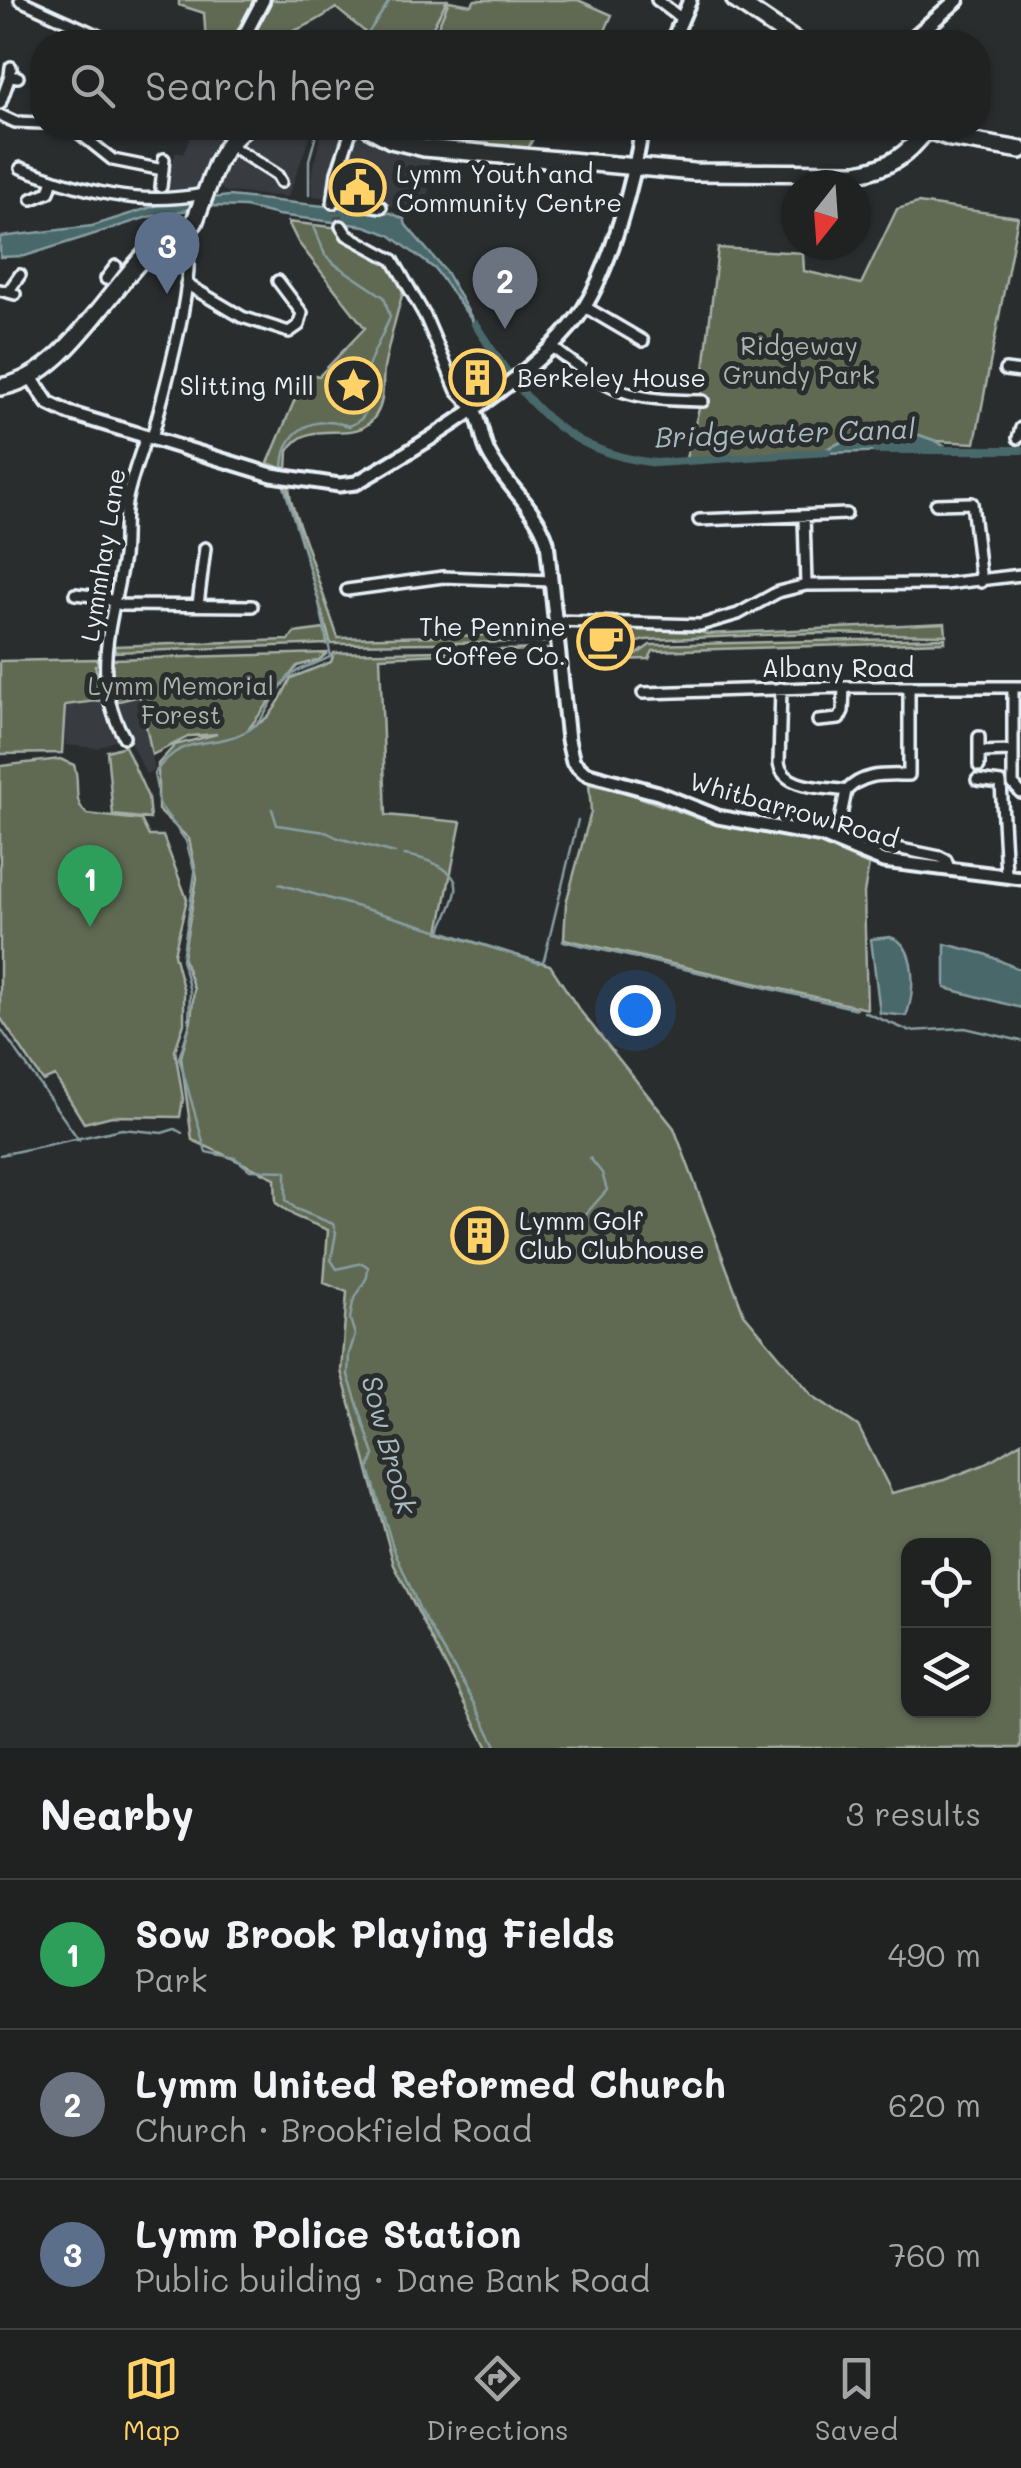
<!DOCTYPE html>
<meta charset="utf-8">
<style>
body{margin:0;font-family:Mali,sans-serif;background:#282a2a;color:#f1f3f6}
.controls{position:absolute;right:30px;bottom:30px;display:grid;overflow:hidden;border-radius:20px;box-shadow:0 2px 8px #0004}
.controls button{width:90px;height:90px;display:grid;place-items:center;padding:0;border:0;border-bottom:2px solid #3d3f40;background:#202222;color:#f1f3f6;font:50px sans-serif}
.compass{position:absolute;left:781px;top:170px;width:90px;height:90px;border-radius:50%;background:#202222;box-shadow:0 2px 8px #0004;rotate:197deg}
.you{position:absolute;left:635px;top:1010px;width:35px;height:35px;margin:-25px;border:8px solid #fff;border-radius:50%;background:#1a73e8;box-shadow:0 0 0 15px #1a73e833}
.badge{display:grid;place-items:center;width:65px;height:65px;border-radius:50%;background:#ffd166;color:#fff;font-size:32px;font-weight:700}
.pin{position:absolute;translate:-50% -82px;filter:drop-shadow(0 2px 5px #0008)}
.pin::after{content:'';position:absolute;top:52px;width:35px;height:30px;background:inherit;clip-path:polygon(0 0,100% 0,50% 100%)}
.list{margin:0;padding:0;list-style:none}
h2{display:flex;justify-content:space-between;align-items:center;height:130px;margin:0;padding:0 40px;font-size:42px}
h2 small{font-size:32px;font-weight:400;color:#a2a4a5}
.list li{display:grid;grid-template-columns:65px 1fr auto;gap:30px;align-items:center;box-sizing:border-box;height:150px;padding:0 40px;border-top:2px solid #3d3f40}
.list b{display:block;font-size:38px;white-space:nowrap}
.list p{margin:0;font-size:32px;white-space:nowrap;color:#a2a4a5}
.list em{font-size:32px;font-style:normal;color:#a2a4a5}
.icon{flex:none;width:55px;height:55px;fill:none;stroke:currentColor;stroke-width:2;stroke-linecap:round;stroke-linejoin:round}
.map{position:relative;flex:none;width:1021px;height:1748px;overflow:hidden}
.search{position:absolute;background:#202222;box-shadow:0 2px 8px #0004;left:30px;right:30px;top:30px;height:110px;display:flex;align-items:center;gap:25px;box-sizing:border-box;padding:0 35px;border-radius:40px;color:#a2a4a5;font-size:38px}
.sheet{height:580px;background:#202222}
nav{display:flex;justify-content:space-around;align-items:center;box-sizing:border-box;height:140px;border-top:2px solid #3d3f40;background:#202222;font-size:28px;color:#a2a4a5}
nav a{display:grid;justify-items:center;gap:5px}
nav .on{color:#ffd166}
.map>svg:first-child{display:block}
</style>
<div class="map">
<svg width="1021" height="1748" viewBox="0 0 1021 1748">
<rect width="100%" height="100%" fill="#2a2d2e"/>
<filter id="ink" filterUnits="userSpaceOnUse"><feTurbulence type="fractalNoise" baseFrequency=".01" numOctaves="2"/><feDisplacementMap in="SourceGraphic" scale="20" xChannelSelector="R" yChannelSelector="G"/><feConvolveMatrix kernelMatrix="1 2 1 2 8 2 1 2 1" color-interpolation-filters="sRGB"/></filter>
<g filter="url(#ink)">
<!-- built -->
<path fill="#373b41" d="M194 128H313L288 197 227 192 210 183 199 194 172 198 162 194 176 152 183 154Z
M322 128H419L430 154 428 211 313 196 312 175Z
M140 697 155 770 146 774 111 704Z
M103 701 119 739 97 748 65 745 66 705Z"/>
<!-- green -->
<path fill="#616b52" stroke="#a4aea5" stroke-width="2.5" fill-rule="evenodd" d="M179 0H447L425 42H371L364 31 336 8C309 27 283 39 250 36L245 42H206L204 13 179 5Z
M475 0H578L612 15 600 42H431L449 1 471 5Z
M418 128H552L551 132 537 129 526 154 438 146Z
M918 203 1018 217 975 443 936 441 899 428 868 430 818 453 685 462 700 405 718 248 803 253 804 271 861 284 897 209Z
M288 222 340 228 388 256 405 285C397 313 389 341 384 369 382 385 385 401 376 415 355 449 310 414 288 451L287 471 268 463 306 373 319 376 365 328 298 242Z
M284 481H288L291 501 338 638 549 634V642L331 644Z
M945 623 946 635 813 633 645 640 627 645 626 634H612V627L690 629 707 634Z
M325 629 327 644 115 652 114 646 289 640 294 633Z
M945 638V642L653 651 649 659 615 660 636 655 650 645Z
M552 649 380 657 386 815 461 822 439 932 550 965 578 1008 674 1128 744 1314 813 1396 858 1426 892 1493 944 1480 983 1465 1021 1442V1748H488L394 1565 341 1371 347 1292 324 1283 328 1230 296 1217 276 1203 275 1178 192 1140 181 1057 191 1020 194 989 183 957 197 878 189 839 158 810V764L175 745 217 734 190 736 152 755 140 696 111 703 112 659 327 653 319 660 297 666 250 727C273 721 281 697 291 678L331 662 334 653ZM908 1546H984V1710H908Z
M97 659 98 664 95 665 104 700 65 705 62 753 0 754V661Z
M125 746 148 797 150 819 113 815 107 751Z
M60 759 74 765C81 782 71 801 87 814L141 820 149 836H163L187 899 174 954 184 992V1024L175 1050 183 1099 180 1117 112 1116 84 1123 55 1076 43 1081 0 1017V766Z
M589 784 622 791 717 825 813 841 869 865 864 893 867 1009 564 939 566 903 591 812Z"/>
<!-- water -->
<path fill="#486769" stroke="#889ea2" stroke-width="2.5" d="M229 196 391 213 404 219 406 225 446 272 478 329 435 269 390 235 365 226 278 215 245 207 212 206 148 217 25 256 0 257V237L92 226 161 204Z
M899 428 936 441 950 450 818 453 868 430Z
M890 937C918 944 915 994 906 1016L880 1013 871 939Z
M945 944 985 954 1021 970V1008L945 988Z"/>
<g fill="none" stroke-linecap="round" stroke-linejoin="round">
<!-- stream -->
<path stroke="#889ea2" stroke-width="2.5" d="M365 38 390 0
M309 195V160L318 128
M283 470C283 430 312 414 349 426 378 416 362 392 367 370 371 355 384 333 390 317L384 297 336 265 325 255 314 226
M157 789 154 774C184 731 209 750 245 732 269 720 271 694 289 677 300 666 318 665 331 656L317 594 283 483
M158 796 159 804 186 841 195 873 182 959 190 992 189 1027 179 1058 206 1152 235 1158 250 1170 286 1171V1200L296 1209 333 1224 336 1233 331 1260 337 1269 362 1263 368 1267 367 1277 353 1302 350 1319 355 1335 349 1354 348 1375 374 1455 369 1469 393 1547 420 1610 475 1704 497 1748
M272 809 277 825 326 832 338 838 395 853
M404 855C420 857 460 868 456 891 454 904 445 918 441 931
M279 884 441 931 539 963 544 960 578 820
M563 941 857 1009
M864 1012 909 1031 965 1028 1021 1041
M0 1028 79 1140
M0 1155 122 1129 162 1133 175 1129 182 1133
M583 1227 585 1215 607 1190 602 1173 590 1158"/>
<!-- canal -->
<path stroke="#486769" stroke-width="8" d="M475 324C524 400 559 452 656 463L827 452
M876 450H1021"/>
<!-- minor-tunnel -->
<path stroke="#464a4c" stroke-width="9" stroke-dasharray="9 4.5" stroke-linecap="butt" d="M333 203 341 226"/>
<defs>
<path id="minor" d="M20 0 112 42
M657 0 682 19
M169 42H170
M11 67 10 76 18 77
M0 104 10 76
M0 115 15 122 42 123
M73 128 113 160 163 170
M228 144 277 175 281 182
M341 165 344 201 381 207
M21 168C86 191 134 207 204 194
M161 187 164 159
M32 199 49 192 53 179
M333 203 337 173 352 128
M341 226 347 235 393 260 425 316 457 391 473 408
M106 279 116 266
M186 284 242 317 289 332 299 325 302 313 278 281
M0 290 15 294
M8 292 20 275
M585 307 643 341
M552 347C611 393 628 400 703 401
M1005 370 1021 372
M152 438C163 393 201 270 184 231
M1018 438 1021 428
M936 504 972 503 981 582
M804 516 806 585
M699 520 846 514
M347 590 443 577 551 581
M75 594 102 597 122 605 252 606
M198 605 205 548
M556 621 700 625 738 614 778 592 806 585 945 584 1021 575
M1013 687V784L1021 793
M781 688 779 763C783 789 823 787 846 791
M643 693 844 687H1021
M818 721 839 719 843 711 844 687
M124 737C89 675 113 622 123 557 125 539 123 521 126 503 130 481 139 458 146 436
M979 737V766
M979 752 1012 751
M977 780 1001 783 1006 874
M838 836 940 857 946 860 949 868
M836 841 846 791C864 772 885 775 909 775V687"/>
<path id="tertiary" d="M241 42 263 0
M672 42 690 0
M30 376 48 403 69 413 272 475 339 485 356 483C422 445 544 372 584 308 612 263 634 180 642 128
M473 408C482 421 481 439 489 454 506 486 536 507 547 542L568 740 573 762 585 773 658 793 718 817 822 836 883 861 1021 878"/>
<path id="secondary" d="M909 42 957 0"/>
<path id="primary" d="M735 0 797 42
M369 128 391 140 424 148 694 172 857 173C888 168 907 156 926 130
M922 128 951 138 1021 150
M0 387C67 377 111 282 160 241 170 232 184 232 194 223L217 163 228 144 244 128"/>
</defs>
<!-- minor casing -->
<use href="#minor" stroke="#e8f1f8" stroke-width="16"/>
<!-- tertiary casing -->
<use href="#tertiary" stroke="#e8f1f8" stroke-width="19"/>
<!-- secondary casing -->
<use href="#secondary" stroke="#e8f1f8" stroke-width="20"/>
<!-- primary casing -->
<use href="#primary" stroke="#e8f1f8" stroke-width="22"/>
<!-- minor -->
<use href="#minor" stroke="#2a2d2e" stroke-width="9"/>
<!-- tertiary -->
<use href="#tertiary" stroke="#2a2d2e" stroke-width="11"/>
<!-- secondary -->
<use href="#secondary" stroke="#2a2d2e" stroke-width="12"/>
<!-- primary -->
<use href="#primary" stroke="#2a2d2e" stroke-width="15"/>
</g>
</g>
<!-- icons -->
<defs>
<symbol id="civic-ring" viewBox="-11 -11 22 22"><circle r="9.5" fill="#2a2d2e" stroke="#ffd166" stroke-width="1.5"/><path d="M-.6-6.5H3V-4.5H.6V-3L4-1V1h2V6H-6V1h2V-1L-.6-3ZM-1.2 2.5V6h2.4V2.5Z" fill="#ffd166"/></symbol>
<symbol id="building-ring" viewBox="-11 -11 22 22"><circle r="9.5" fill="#2a2d2e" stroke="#ffd166" stroke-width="1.5"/><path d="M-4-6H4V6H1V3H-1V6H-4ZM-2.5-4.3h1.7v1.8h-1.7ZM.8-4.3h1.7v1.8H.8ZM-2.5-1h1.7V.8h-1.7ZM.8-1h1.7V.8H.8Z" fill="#ffd166"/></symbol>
<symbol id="sight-ring" viewBox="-11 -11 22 22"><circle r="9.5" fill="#2a2d2e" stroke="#ffd166" stroke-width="1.5"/><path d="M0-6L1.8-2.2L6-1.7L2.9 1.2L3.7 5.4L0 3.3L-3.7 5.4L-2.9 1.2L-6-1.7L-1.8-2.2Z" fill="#ffd166"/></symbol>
<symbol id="cafe-ring" viewBox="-11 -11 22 22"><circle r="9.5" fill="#2a2d2e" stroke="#ffd166" stroke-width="1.5"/><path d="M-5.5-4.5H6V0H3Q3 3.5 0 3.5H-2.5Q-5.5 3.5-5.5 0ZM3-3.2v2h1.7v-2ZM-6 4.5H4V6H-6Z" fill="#ffd166"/></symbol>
</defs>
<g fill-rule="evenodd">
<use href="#civic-ring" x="326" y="156" width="63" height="63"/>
<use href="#building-ring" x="446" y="346" width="63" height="63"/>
<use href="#sight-ring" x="322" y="354" width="63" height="63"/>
<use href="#cafe-ring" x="574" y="610" width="63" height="63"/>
<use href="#building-ring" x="448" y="1204" width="63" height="63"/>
</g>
<g text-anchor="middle" stroke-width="10" stroke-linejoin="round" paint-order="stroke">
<!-- poi labels -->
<g font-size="25" fill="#e8f1f8" stroke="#2a2d2e" text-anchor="start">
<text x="396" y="183">Lymm Youth and<tspan x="396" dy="29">Community Centre</tspan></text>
<text x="517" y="387">Berkeley House</text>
<text x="314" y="395" text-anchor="end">Slitting Mill</text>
<text x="566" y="636" text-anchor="end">The Pennine<tspan x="566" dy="29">Coffee Co.</tspan></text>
<text x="519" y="1230">Lymm Golf<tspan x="519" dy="29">Club Clubhouse</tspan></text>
</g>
<!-- park labels -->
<g font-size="25" fill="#abb5ad" stroke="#2a2d2e">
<text x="799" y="355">Ridgeway<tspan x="799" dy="29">Grundy Park</tspan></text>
<text x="181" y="695">Lymm Memorial<tspan x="181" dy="29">Forest</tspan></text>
</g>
<!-- street labels -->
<g font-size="25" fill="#e8f1f8" stroke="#2a2d2e">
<text transform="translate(103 555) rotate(-81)" y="9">Lymmhay Lane</text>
<text x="838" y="677">Albany Road</text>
<text transform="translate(794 810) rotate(16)" y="9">Whitbarrow Road</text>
</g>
<!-- water labels -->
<g font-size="28" font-style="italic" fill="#a8babf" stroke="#2a2d2e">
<text transform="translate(785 433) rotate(-2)" y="10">Bridgewater Canal</text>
<text transform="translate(389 1445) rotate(75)" y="10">Sow Brook</text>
</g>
</g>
</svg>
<div class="controls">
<button><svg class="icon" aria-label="locate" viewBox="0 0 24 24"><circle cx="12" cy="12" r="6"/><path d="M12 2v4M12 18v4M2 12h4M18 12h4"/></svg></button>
<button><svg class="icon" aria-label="layers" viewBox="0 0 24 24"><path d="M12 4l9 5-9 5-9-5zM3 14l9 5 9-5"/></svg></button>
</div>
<svg class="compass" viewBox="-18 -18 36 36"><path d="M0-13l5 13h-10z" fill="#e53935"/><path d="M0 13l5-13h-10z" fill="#a2a4a5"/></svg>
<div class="you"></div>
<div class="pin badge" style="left:90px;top:927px;background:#2e9e5b">1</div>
<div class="pin badge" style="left:505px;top:329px;background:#6b7280">2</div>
<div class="pin badge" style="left:167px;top:294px;background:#5c6f8a">3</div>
<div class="search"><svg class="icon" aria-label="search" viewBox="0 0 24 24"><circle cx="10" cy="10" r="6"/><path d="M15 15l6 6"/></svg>Search here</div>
</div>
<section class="sheet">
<h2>Nearby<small>3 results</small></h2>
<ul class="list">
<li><span class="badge" style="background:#2e9e5b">1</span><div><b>Sow Brook Playing Fields</b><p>Park</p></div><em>490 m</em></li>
<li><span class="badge" style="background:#6b7280">2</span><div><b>Lymm United Reformed Church</b><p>Church · Brookfield Road</p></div><em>620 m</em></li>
<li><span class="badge" style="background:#5c6f8a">3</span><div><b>Lymm Police Station</b><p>Public building · Dane Bank Road</p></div><em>760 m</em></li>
</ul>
</section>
<nav>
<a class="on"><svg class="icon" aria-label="map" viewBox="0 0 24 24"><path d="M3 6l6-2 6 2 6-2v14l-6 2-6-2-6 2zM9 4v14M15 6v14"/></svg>Map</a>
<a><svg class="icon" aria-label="directions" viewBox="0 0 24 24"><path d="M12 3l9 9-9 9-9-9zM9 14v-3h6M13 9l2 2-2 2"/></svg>Directions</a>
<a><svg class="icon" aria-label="saved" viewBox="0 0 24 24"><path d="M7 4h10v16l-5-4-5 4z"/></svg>Saved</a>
</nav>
